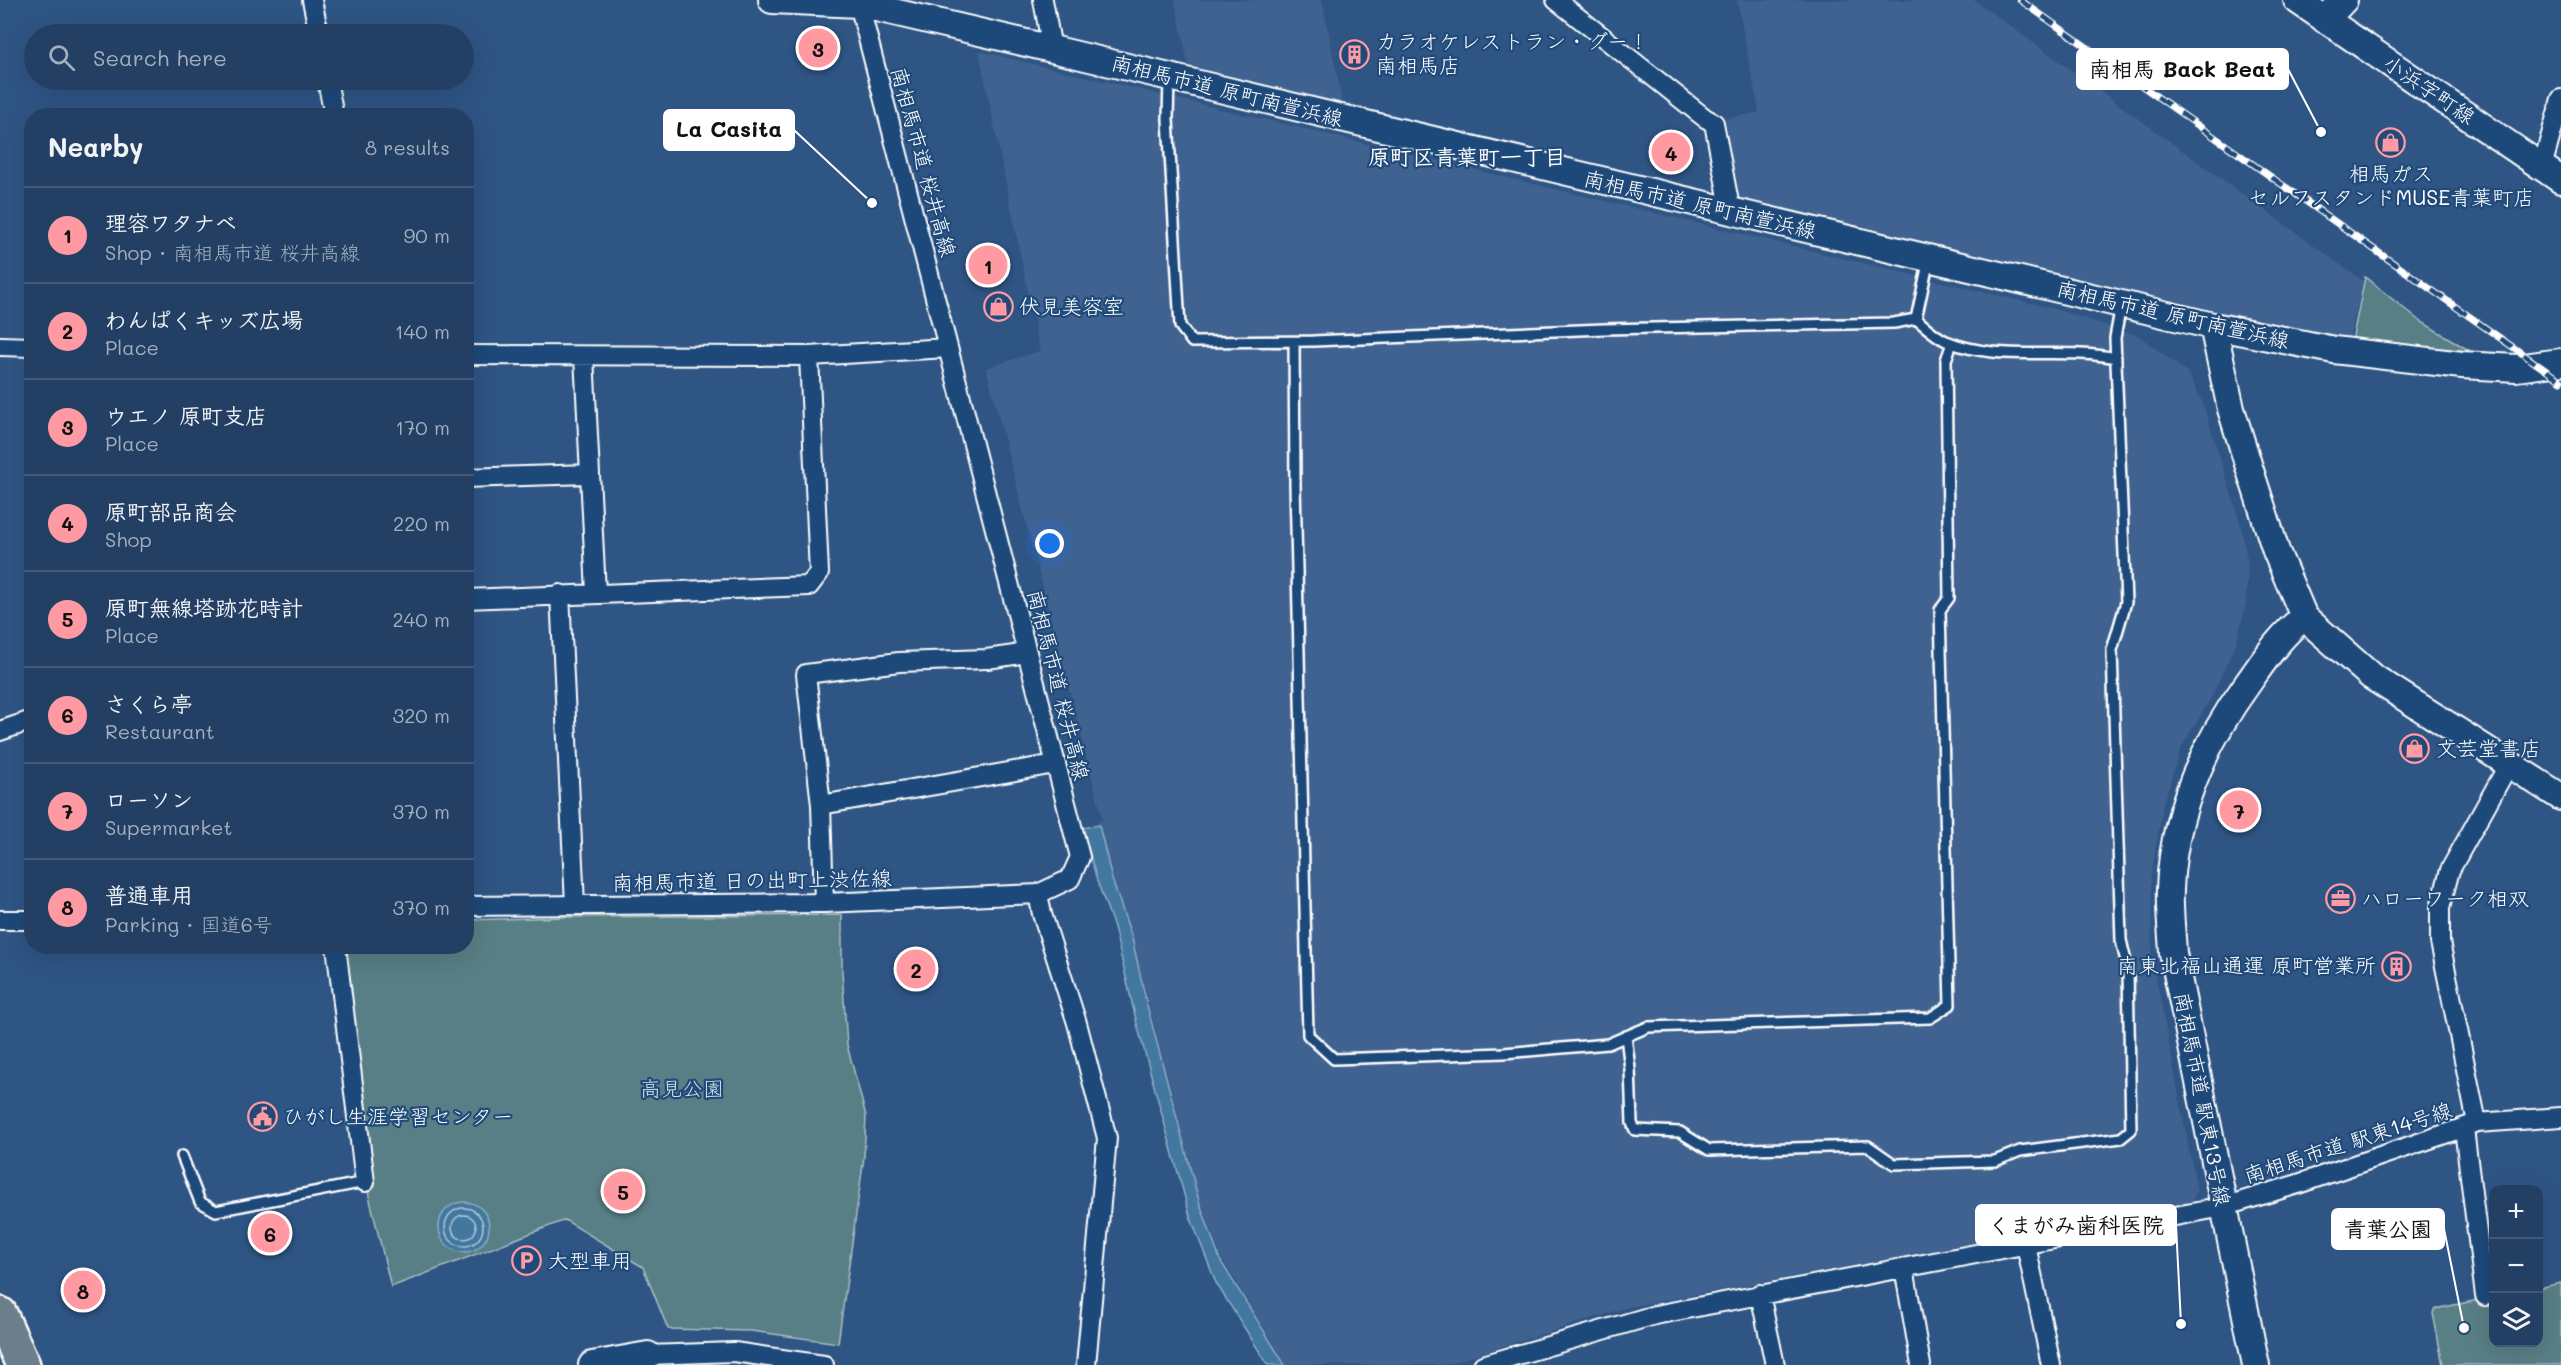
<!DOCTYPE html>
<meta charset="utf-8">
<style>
body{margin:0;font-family:Mali,"Klee One",sans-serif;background:#2f4b6d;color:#f1f3f6}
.controls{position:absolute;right:18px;bottom:18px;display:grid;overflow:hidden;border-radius:12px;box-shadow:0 6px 24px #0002}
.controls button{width:54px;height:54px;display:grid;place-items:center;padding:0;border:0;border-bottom:2px solid #405978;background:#234064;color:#f1f3f6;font:30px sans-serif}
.you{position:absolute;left:1050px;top:544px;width:21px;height:21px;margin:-15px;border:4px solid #fff;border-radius:50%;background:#1a73e8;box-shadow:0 0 0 9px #1a73e833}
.badge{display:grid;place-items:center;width:39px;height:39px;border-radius:50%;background:#ff9aa2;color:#111;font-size:20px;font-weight:700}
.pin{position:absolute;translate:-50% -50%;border:3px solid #fff;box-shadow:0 2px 6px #0006}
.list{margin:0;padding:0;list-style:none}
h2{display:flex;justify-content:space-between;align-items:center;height:78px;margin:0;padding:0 24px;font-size:26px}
h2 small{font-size:20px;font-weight:400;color:#a3afbf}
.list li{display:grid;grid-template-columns:39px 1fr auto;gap:18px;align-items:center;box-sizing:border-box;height:96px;padding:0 24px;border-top:2px solid #405978}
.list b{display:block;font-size:22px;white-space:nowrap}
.list p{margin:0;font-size:20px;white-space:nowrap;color:#a3afbf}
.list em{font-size:20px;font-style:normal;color:#a3afbf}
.icon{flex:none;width:33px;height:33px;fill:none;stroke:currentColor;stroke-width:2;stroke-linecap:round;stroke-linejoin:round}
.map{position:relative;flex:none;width:2561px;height:1365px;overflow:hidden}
.search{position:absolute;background:#234064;box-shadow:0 6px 24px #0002;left:24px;top:24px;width:450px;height:66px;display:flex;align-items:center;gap:15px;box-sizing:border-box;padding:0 21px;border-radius:33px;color:#a3afbf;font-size:22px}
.panel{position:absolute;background:#234064;box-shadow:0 6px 24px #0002;left:24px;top:108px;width:450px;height:846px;border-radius:24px}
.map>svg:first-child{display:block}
</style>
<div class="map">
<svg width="2561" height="1365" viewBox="0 0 2561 1365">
<rect width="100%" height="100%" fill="#2f5585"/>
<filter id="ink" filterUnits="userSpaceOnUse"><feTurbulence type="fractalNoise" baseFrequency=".0167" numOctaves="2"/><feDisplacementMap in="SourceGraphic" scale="12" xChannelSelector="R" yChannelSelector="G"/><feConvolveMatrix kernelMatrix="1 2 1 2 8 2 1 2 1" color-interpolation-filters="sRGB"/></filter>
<g filter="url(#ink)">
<!-- built -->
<path fill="#406290" d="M1175 0H1322L1343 105 1189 68Z
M1737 0H1974L2363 281 2349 340 2202 313 1739 203 1725 119 1759 112Z
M979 51 2055 309 2139 336 2188 373 2203 404 2240 522 2248 564 2246 604 2236 643 2210 700 2182 746 2164 800 2151 876 2152 956 2197 1191 2191 1203 1628 1307 1444 1365H1286L1222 1259 1199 1201 1131 935 1110 870 1097 822 1103 820 986 368 1040 351Z"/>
<!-- green -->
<path fill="#587f85" stroke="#acbfc2" stroke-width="1.5" d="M2365 277 2417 319 2470 351 2352 341Z
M842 915V971L847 1045 866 1116 864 1157 838 1343 751 1331 668 1329 643 1267 565 1220 391 1287 369 1196 345 947 466 946 467 920 566 917Z
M2561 1283V1365H2443L2433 1313 2435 1309 2493 1297 2494 1342H2538L2539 1288Z"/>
<!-- water -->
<path fill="#42779f" stroke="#8eadc5" stroke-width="1.5" d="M1099 825 1112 879 1132 938 1147 1005 1199 1201 1220 1260 1285 1365H1268L1216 1283 1190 1216 1137 1024 1114 927 1097 881 1083 828Z
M439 1227a25 25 0 1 1 50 0a25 25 0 1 1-50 0Z"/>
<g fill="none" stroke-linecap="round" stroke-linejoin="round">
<!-- shore -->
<path stroke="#b3c9d9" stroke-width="1.5" d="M445 1227a19 19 0 1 1 38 0a19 19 0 1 1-38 0Z
M452 1227a12 12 0 1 1 24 0a12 12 0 1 1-24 0Z"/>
<defs>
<path id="lane" d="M1169 79 1168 119 1180 326 1192 342 1313 341 1604 329 1894 323 1916 319 1929 259
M1916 319C1925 326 1935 336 1946 341 2000 363 2060 347 2116 358
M1294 342 1295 484 1308 1035 1334 1059 1504 1053 1608 1044 1648 1027 1930 1018 1950 1005 1940 610 1949 598 1946 360 1952 343
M1626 1036 1630 1069 1632 1123 1635 1130 1680 1132 1709 1150 1868 1146 1894 1164 1995 1161 2020 1151 2121 1138 2131 1130 2128 970 2121 940 2112 650 2126 602 2115 338 2121 305
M182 1156 200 1202 216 1211 365 1182"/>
<path id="street" d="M312 0 319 34
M858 0 1080 857 1070 879 1038 894 1042 914 1077 1023 1107 1138 1086 1365
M1043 0 1052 49
M1556 0 1705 118 1714 123 1731 213
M327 80 334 116
M2542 167 2561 99
M0 346 32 347
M466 355 809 356 948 348
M584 356 596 593
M466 478 589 474
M560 594 575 905
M466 599 809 586 819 573 809 356
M0 731 32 720
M821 805 1055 764
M824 903 821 805 806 674 899 662 987 659 1027 653
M466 906 824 903 1038 894
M0 920H32
M336 946 365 1182
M2477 1123 2440 942V908L2450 870 2509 764
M2464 1129 2485 1296
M2026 1245 2051 1365
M1904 1268 1921 1365
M1760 1294 1775 1365
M648 1355 734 1352 824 1365
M1483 1365 1655 1315 2223 1207 2298 1184 2477 1123 2561 1117"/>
<path id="secondary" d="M772 0 859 4 1052 49 2213 326 2334 350 2462 365 2516 368 2561 362
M2297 0 2561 180
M2325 20 2344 0
M2213 326 2231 409 2249 467 2276 551 2304 617 2371 676 2561 797
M592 1365 648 1355
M2256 1365 2173 953C2172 932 2169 911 2170 889 2173 812 2203 745 2248 683 2265 659 2280 636 2304 617"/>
<path id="highway" d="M0 1314 23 1365"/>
</defs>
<!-- lane casing -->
<use href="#lane" stroke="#fff" stroke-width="14"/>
<!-- street casing -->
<use href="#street" stroke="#fff" stroke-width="22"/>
<!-- secondary casing -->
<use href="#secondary" stroke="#fff" stroke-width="30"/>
<!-- highway casing -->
<use href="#highway" stroke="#fff" stroke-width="38"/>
<!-- lane -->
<use href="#lane" stroke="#1f4a7a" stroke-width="9"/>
<!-- street -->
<use href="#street" stroke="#1f4a7a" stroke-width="18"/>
<!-- secondary -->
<use href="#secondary" stroke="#1f4a7a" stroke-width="26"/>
<!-- highway -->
<use href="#highway" stroke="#6c7d8b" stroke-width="33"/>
<defs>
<path id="rail" d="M2020 0 2561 381"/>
</defs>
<!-- rail casing -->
<use href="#rail" stroke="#fff" stroke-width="7"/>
<!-- rail -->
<use href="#rail" stroke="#1f4a7a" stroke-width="4.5" stroke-dasharray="14" stroke-linecap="butt"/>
</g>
</g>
<!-- icons -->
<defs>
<symbol id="building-ring" viewBox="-11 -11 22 22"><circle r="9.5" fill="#1f4a7a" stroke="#ff9aa2" stroke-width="1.5"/><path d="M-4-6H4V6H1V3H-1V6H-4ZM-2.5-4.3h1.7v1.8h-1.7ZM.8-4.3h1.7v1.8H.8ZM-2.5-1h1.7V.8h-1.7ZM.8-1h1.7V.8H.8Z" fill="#ff9aa2"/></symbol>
<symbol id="shop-ring" viewBox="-11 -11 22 22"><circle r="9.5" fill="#1f4a7a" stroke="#ff9aa2" stroke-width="1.5"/><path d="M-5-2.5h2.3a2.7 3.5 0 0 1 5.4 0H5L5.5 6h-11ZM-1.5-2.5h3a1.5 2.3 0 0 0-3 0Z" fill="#ff9aa2"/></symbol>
<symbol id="office-ring" viewBox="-11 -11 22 22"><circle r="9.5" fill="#1f4a7a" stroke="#ff9aa2" stroke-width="1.5"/><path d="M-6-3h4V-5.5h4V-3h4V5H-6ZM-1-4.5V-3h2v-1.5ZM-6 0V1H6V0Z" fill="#ff9aa2"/></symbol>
<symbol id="civic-ring" viewBox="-11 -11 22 22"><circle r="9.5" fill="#1f4a7a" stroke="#ff9aa2" stroke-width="1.5"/><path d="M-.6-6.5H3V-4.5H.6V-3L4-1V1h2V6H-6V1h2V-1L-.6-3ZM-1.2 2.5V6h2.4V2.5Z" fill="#ff9aa2"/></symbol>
<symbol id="parking-ring" viewBox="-11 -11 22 22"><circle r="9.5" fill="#1f4a7a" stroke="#ff9aa2" stroke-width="1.5"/><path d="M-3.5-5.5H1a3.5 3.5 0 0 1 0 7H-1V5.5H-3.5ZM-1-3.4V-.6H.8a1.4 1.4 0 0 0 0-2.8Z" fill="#ff9aa2"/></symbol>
</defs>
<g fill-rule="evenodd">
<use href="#building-ring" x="1338" y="38" width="33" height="33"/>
<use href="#shop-ring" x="2374" y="126" width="33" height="33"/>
<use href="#shop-ring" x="982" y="290" width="33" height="33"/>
<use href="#shop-ring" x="2398" y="732" width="33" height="33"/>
<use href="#office-ring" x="2324" y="882" width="33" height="33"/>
<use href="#building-ring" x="2380" y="950" width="33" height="33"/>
<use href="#civic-ring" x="246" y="1100" width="33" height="33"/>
<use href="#parking-ring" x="510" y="1244" width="33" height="33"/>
</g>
<g text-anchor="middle" stroke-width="4.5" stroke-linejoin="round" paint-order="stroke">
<!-- poi labels -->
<g font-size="21" fill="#fff" stroke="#1f4a7a" text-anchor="start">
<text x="1376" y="49">カラオケレストラン・グー！<tspan x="1376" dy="24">南相馬店</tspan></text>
<text x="2391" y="181" text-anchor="middle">相馬ガス<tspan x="2391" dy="24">セルフスタンドMUSE青葉町店</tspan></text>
<text x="1019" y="314">伏見美容室</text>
<text x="2436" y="756">文芸堂書店</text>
<text x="2361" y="906">ハローワーク相双</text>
<text x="2376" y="973" text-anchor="end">南東北福山通運 原町営業所</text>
<text x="283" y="1124">ひがし生涯学習センター</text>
<text x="548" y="1268">大型車用</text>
</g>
<!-- street labels -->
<g font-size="21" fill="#fff" stroke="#1f4a7a">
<text transform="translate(2429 90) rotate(34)" y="7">小浜字町線</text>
<text transform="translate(1227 91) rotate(14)" y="7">南相馬市道 原町南萱浜線</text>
<text transform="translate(923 162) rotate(75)" y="7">南相馬市道 桜井高線</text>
<text transform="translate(1700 205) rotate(13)" y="7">南相馬市道 原町南萱浜線</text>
<text transform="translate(2173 315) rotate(13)" y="7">南相馬市道 原町南萱浜線</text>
<text transform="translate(1058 685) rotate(76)" y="7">南相馬市道 桜井高線</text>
<text transform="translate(752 881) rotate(-1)" y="7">南相馬市道 日の出町上渋佐線</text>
<text transform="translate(2202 1099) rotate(79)" y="7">南相馬市道 駅東13号線</text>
<text transform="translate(2348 1143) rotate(-18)" y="7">南相馬市道 駅東14号線</text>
</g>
<!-- park labels -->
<g font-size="21" fill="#d5dfe0" stroke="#1f4a7a">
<text x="682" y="1096">高見公園</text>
</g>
<!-- neighbourhood labels -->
<g font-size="22" font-weight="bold" fill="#fff" stroke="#1f4a7a">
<text x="1467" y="165">原町区青葉町一丁目</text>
</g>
</g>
<!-- callouts -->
<path fill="none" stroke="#fff" stroke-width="2" d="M2321 132L2288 69M872 203L794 130M2181 1324L2176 1225M2464 1328L2444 1229"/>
<g fill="#fff" stroke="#1f4a7a" stroke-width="2">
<circle cx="2321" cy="132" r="6"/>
<circle cx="872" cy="203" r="6"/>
<circle cx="2181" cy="1324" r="6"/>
<circle cx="2464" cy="1328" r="6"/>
</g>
<g fill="#fff" stroke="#fff" stroke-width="2">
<rect x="2077" y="49" width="211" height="40" rx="6"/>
<rect x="664" y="110" width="130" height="40" rx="6"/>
<rect x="1976" y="1205" width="200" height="40" rx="6"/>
<rect x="2332" y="1209" width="112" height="40" rx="6"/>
</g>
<g font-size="22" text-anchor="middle" font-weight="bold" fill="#111">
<text x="2182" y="77">南相馬 Back Beat</text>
<text x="729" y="137">La Casita</text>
<text x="2076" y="1233">くまがみ歯科医院</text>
<text x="2388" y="1237">青葉公園</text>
</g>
</svg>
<div class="controls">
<button>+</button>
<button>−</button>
<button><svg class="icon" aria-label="layers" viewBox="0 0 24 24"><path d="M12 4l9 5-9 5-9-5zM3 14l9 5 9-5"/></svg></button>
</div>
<div class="you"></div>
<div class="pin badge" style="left:988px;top:265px">1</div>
<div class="pin badge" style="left:916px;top:969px">2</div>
<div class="pin badge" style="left:818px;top:48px">3</div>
<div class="pin badge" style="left:1671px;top:152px">4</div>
<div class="pin badge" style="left:623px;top:1191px">5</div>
<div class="pin badge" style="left:270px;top:1233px">6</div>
<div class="pin badge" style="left:2239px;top:810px">7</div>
<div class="pin badge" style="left:83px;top:1290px">8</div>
<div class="search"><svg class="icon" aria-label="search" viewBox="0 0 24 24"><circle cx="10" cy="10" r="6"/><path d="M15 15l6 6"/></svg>Search here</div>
<section class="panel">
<h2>Nearby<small>8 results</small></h2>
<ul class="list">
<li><span class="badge">1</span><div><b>理容ワタナベ</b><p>Shop · 南相馬市道 桜井高線</p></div><em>90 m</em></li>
<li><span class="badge">2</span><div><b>わんぱくキッズ広場</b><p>Place</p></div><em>140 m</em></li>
<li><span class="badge">3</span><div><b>ウエノ 原町支店</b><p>Place</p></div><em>170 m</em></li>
<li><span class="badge">4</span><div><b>原町部品商会</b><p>Shop</p></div><em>220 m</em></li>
<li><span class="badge">5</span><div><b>原町無線塔跡花時計</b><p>Place</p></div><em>240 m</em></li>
<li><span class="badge">6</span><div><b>さくら亭</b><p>Restaurant</p></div><em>320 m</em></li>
<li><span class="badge">7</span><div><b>ローソン</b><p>Supermarket</p></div><em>370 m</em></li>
<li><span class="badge">8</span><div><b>普通車用</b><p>Parking · 国道6号</p></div><em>370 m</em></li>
</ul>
</section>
</div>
